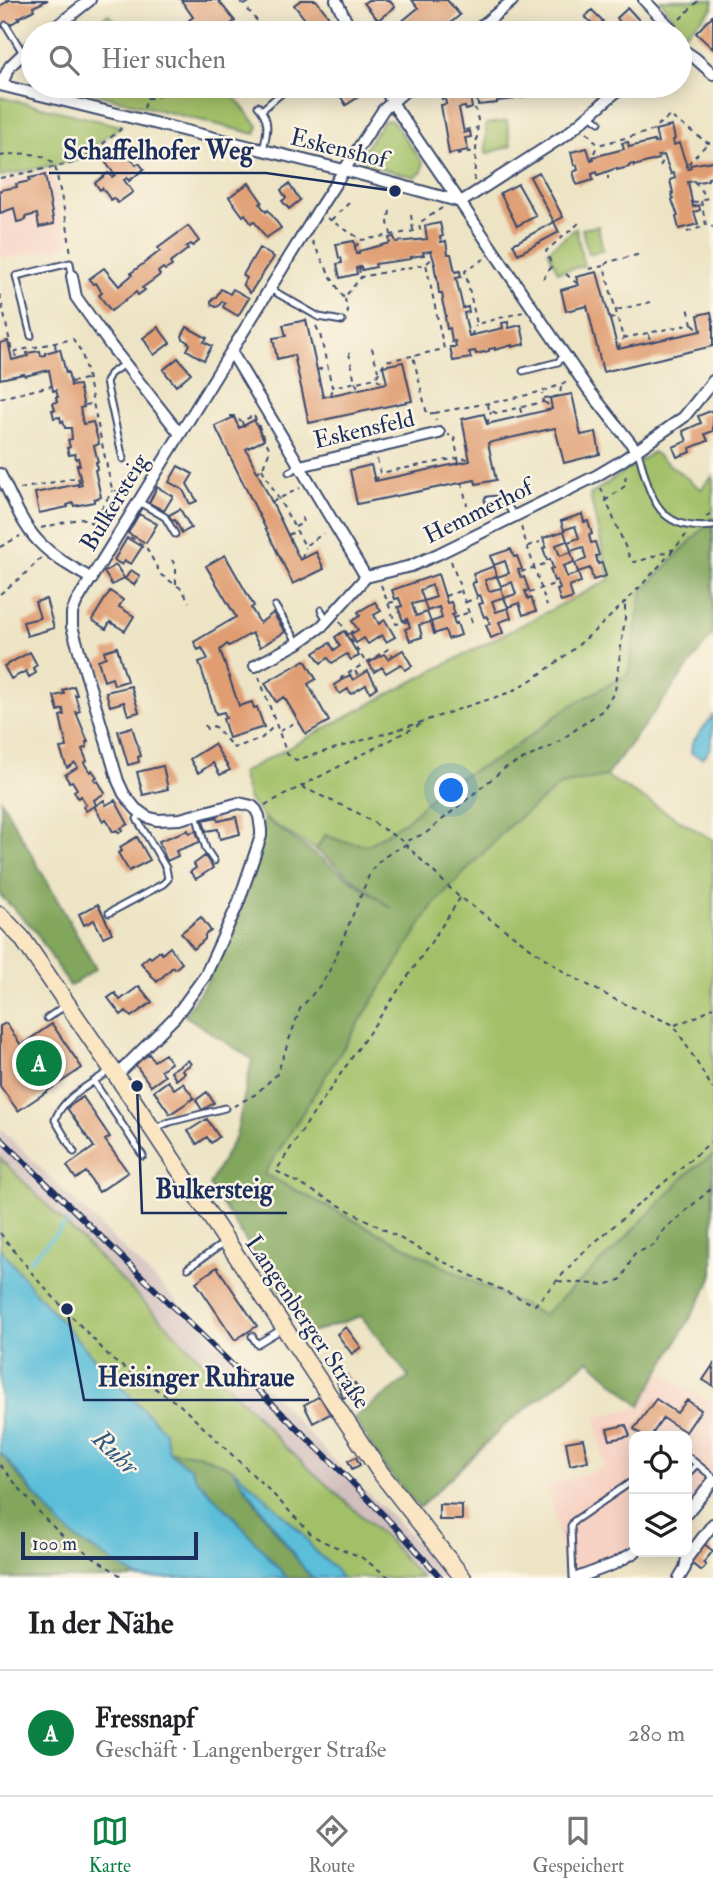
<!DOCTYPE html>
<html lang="de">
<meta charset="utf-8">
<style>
body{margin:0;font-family:"IM FELL Double Pica",serif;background:#f6f6f6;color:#202124}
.controls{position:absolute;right:21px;bottom:21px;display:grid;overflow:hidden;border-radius:14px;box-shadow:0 4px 18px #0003}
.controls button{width:63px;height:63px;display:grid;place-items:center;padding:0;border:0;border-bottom:2px solid #e0e0e0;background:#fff;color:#202124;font:35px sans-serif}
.scale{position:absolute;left:21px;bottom:18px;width:177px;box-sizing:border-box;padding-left:7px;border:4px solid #1b2f5e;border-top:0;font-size:19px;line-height:24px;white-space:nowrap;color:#1b2f5e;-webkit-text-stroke:5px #fcf5e5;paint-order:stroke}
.you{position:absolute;left:452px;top:791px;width:24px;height:24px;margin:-18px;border:5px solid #fff;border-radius:50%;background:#1a73e8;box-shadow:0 0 0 10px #1a73e833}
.badge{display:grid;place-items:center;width:46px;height:46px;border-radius:50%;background:#0b8043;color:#fff;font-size:23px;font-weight:700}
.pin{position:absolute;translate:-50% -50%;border:4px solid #fff;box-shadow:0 2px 7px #0006}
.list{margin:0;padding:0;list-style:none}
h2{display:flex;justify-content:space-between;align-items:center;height:91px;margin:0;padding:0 28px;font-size:30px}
h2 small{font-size:23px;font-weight:400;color:#757577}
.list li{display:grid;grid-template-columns:46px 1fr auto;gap:21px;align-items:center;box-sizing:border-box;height:126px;padding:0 28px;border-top:2px solid #e0e0e0}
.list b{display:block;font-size:26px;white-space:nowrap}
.list p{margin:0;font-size:23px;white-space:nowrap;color:#757577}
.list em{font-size:23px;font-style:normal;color:#757577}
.icon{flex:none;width:38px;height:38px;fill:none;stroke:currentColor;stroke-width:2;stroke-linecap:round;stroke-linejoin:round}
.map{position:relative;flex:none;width:713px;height:1578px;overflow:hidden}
.search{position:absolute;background:#fff;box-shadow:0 4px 18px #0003;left:21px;right:21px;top:21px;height:77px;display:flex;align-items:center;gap:18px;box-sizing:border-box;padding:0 24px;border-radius:38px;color:#757577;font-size:26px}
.sheet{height:217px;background:#fff}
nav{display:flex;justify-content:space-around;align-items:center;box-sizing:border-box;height:98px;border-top:2px solid #e0e0e0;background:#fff;font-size:19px;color:#757577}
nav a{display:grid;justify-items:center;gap:4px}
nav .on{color:#0b8043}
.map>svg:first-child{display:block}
</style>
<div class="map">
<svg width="713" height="1578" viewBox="0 0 713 1578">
<rect width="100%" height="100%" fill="#fcf5e5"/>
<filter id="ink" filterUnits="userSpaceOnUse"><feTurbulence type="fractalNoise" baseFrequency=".0143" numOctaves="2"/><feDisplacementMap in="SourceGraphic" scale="14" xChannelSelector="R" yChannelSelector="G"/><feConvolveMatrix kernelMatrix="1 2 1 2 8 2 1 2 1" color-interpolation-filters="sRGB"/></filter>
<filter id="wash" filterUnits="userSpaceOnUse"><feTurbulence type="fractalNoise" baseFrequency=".00686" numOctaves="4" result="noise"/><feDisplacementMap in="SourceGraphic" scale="28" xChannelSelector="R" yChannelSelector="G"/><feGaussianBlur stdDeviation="1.57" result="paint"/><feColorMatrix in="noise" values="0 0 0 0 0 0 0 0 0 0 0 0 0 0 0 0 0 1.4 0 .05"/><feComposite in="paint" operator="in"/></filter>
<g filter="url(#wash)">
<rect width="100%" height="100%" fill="#ede4c5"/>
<!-- built -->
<path fill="#f6d2c4" d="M51 171 67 246 0 259V181Z
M660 1371 713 1404V1480L687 1512V1436H634V1552L613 1566 566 1575 548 1486 604 1467 596 1417 640 1407Z"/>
<!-- industrial -->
<path fill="#d1bfbe" d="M0 1128 270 1392 346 1473 401 1525 447 1578H421L390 1542 283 1445 254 1413 0 1158Z"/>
<!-- green -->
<path fill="#a2c068" stroke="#5e7863" stroke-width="2" d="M660 0H713V8L685 34Z
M108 14 124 33H83Z
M64 86H225L258 126 255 134Z
M0 97 121 126 74 161 0 176Z
M390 120 394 123 423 163 422 172 415 177 365 165 361 155 383 121Z
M507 121 511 146 486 154V124Z
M598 226 603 250 588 254 582 229Z
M576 228 584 266 558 272 548 251Z
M653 452 701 489 713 476V518L642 592 628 674 565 709 531 735 497 759 452 781 431 797 409 819 368 845 341 841 325 835 316 850 264 818 249 800 241 773 423 676 609 580 590 495Z
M606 776 713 840V1155L689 1172 615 1249 543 1315 464 1277 264 1174 433 905 510 825 561 785Z
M0 1158 254 1413 283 1445 390 1542 421 1578H0Z"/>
<!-- forest -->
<path fill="#81a65c" stroke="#4e6a5d" stroke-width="2" d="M713 518V634L606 776 561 785 510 825 433 905 264 1174 464 1277 543 1315 615 1249 689 1172 713 1155V1273L710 1283 640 1406 589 1360 505 1425 419 1508 384 1467 354 1418 409 1377 361 1316 308 1334 209 1185 236 1136 252 1059 184 1015 208 980 264 818 391 908 316 850 325 835 341 841 368 845 409 819 431 797 452 781 497 759 532 735 565 709 628 674 642 592Z
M1 800 96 969 70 986 33 928 0 895Z
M169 1451 198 1454 232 1468 263 1514 305 1570 313 1578H287L231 1514 196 1479 191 1468 181 1462Z
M0 1452 29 1489 78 1540 139 1578H3L0 1574Z"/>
<!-- water -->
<path fill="#5bbed9" stroke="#3b769c" stroke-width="2" d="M713 716C713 731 713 752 702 758L691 753 692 743Z
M0 1248 35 1292 94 1358 164 1431 169 1451 181 1462 191 1468 196 1479 231 1514 287 1578H139L78 1540 58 1522 0 1452Z
M232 1468 264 1496 302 1533 316 1552 334 1568 341 1578H313L305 1570Z"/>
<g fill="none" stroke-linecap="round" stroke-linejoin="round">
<!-- stream -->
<path stroke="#5bbed9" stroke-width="3.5" d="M29 1261 67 1223"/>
</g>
<g id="blocks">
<!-- building -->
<path fill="#e09d72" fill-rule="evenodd" d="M7 0H48L33 7 34 10 18 18 19 19 8 26 7 24 2 27 0 26V6L8 1Z
M181 0H218L235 21 219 33H179L177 30 193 17Z
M301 0H316L333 22 318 33H311L308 29 311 27 294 5Z
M368 0H389L395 7 378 20 364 3Z
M412 0H447L460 15 439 33H381L377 28 383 24 389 32 418 8Z
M628 8 647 29 642 33H611L609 31 620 22 617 18Z
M592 10 603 21 597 27 585 17Z
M713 15V49L696 33Z
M334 86H362L363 88 361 89 363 94 346 105Z
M439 86H457L459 95 462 94V91L469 90 472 108 466 110 465 107 459 108 464 133 470 131 471 137 465 138 468 150 449 154 441 105 446 104 445 98 442 99Z
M487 86H564V87L538 94 537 93 521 98 520 96 514 98V99L497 101V103L478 105 475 88Z
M672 126 675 139 673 140 674 145 679 143 688 169 691 168 690 165 713 161V177L708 178V180L695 183 694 181 688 182 693 207 699 205 700 210 694 212 698 224 679 229 676 217 678 216 672 200 673 199 672 193H673L670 180 675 178 674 173 671 174 664 155 658 156 659 159 634 166V164L629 165V167L617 170V168L598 175 597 172 592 174 593 180 577 185 573 172 578 170 577 165H574L571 152 587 148 591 160 594 159 593 157 624 149 622 143 628 142 629 147 654 141 655 143 658 142 655 130Z
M117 147 126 159 129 156 136 165 139 163 144 169 129 181 127 178 124 180 133 192 118 203 113 198 111 200 102 188 100 190 95 183 108 173 112 177 115 175 103 159Z
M539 172 563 217 554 222 530 177Z
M45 175 54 224 39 227 37 214 25 217 26 220 17 222 14 208 0 213V190L17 187 16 184 30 181 29 178Z
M249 183 262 202 260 204 266 212 268 210 281 228 266 238 254 221 251 223 245 214 243 216 229 197Z
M289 184 300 200 289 209 282 201 286 198 281 190Z
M518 184 536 216 517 226 500 193Z
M554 222 559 232 518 254 513 244Z
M440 223 443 236 440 237 441 242 446 241 448 254H451L455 272 460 271 461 277 456 278 463 308 468 307 469 312 464 313 469 336 503 328 502 323 508 322 509 328 521 325 525 344 512 347V345L495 350V348L489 349V351L476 354 475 351 469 352 471 358 453 361 450 347H456L455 341 452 342 450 328 447 329 445 317 446 316 442 300 443 299 442 293H439L437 276H436L434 264H435L431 251 423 252 424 255 411 257V259L375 264 376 267 362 270 361 267 356 268 357 274 340 278 337 264 342 263 341 258H339L336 244 354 241 356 254H359V251L390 243 389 238 394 237 396 242 427 239 425 226Z
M188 226 199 241 193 246 191 244 186 247 188 249 170 263 172 266 165 270 163 268 158 272 160 275 142 288 145 290 138 295 136 292 111 311 99 295 102 293 96 283 93 284 89 279 104 268 119 286 132 275 131 273 160 251 158 248Z
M259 248 274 257 250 293 243 284 247 278 243 275Z
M597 272 618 349 701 331 698 315 711 312 713 322V346L603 372 587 306 566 311 561 290 579 285 576 277Z
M221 289 230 294 233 289 249 298 238 316 223 307 225 303 222 301 219 306 216 307 212 305 211 302 213 298 216 297Z
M306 320 323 397 387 383 383 366 403 362 412 401 309 423 294 355 277 359 273 338 286 336 283 325Z
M158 327 170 343 154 355 143 338Z
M187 327 207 338 204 342 212 346 204 360 187 350 190 344 183 339 182 336Z
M8 341 12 360 28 356 27 353 40 351 41 356 45 355V353L60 349 66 373 68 372 71 386 79 385 84 407 80 408 83 424 93 422 98 440 99 444 94 446 98 462H96L97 469 95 470 101 497 94 499V502L74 506 73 503 67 505 68 507 39 513 35 493 78 484V486L82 485 77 465H80L78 458 76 459 75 454 69 455 67 448 70 447 68 440 72 439 71 428H65L63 421 61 422 60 417 54 418 52 410H55L53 403 57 402 56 397H58L56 390 53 391 49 370 25 376 24 374 0 379V343Z
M178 358 191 373 176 386 163 370Z
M572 394 581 435 596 432 600 454 564 463 555 428 488 443 496 480 476 484 475 480 357 504 350 470 371 465 375 481 470 461 462 419 484 414 487 424 552 409 550 398Z
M713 410V431L705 434 708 441 690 448 691 452 677 457 673 447 687 441 683 431 701 423 698 416Z
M234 417 239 428 254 420 264 440 246 449 300 560 316 552 324 569 293 584 215 426Z
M178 466 193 474 187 484 197 501 190 504 183 490 169 482Z
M157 487 173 496 164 511 149 503Z
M180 509 191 528 182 533 175 520 172 521 169 515Z
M139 514 157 524 146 543 128 533Z
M582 514 584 522 588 521 592 534 589 535 591 543 595 542 599 555 596 556 598 564 602 563 606 576 593 580 590 568 578 572 575 563 586 559 583 547 571 551 568 542 579 538 575 526 564 530 561 521Z
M564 531 567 541 556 545 560 556 571 552 574 562 563 566 567 577 578 573 581 582 569 586 573 598 561 602 557 590 560 589 557 580 554 581 550 569 553 568 550 559 547 560 543 548 546 547 543 538Z
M127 538 142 547 131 564 125 561 122 565 114 560Z
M511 549 514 557 517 556 522 569 518 570 521 578 524 577 529 590 525 591 528 599 531 598 536 611 523 615 519 603 508 607 504 598 516 594 512 582 501 586 497 577 509 573 505 561 494 565 490 556Z
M225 555 254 606 251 608 260 623 273 613 285 632 260 647 252 633 229 646 227 644 220 650 239 706 252 702 254 708 257 707 264 727 229 738 223 719 226 718 224 712 216 714 199 662 208 659 202 648 198 650 194 642 236 617 206 566Z
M116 565 124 578 112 585 104 572Z
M494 566 497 576 485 580 489 591 501 588 504 597 492 601 496 612 508 608 511 618 499 622 503 633 491 638 486 625 490 624 487 616 484 617 479 604 483 603 480 595 477 596 472 583 476 582 473 574Z
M131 570 140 576 134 585 125 579Z
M438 574 447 603 451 602 455 614 452 615 455 624 457 623 461 635 448 639 445 630 434 634 431 622 419 625 422 637 410 641 405 629 410 627 407 619 403 621 398 607 402 606 399 598 395 599 392 590ZM432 585 436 597 424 601 427 611 439 607 442 618 431 622 427 612 416 616 412 604 424 601 420 590Z
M110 591 123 600 119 607 134 616 125 631 110 622 106 629 92 620Z
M46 599 54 628 27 636 23 622 40 618 35 602Z
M375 602 381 611 374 615 379 624 385 620 395 637 386 642 382 635 368 644 364 638 356 643 351 634 358 630 352 621 360 616 358 612Z
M344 631 359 656 351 660 347 654 332 663 328 658 321 663 314 653 330 643 334 650 340 646 335 637Z
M117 647 127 681 114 685 112 678 104 681 98 660 106 657 104 651Z
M403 650 412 666 405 670 401 664 386 673 382 667 374 672 369 663 384 654 388 659Z
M30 652 37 665 33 668 36 673 29 677 26 671 11 679 4 666Z
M305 660 316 679 308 684 329 721 306 734 284 697 276 702 265 683Z
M368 671 377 687 370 692 366 685 351 694 348 689 340 694 334 685 350 675 353 680Z
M74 686 77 695H75L80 711 76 712 88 742H86L87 747 82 749 87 761 84 763 90 772 92 770 97 777 94 779 96 782 98 781 105 793 94 800 96 805 95 806 104 800 106 805 115 800 128 824 121 828 123 830 119 833 117 830 113 832 106 819 103 821 94 806 86 811 83 807 86 805 81 796 78 798 74 791 77 789 72 781 69 782 65 775 78 767 75 763 67 768 64 760 60 748 67 747 60 716 64 715 63 709 58 711 54 696 64 694 63 690Z
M131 686 139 712 128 715 124 702 110 706 106 692Z
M132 727 141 756 138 757 139 762 128 765 118 731Z
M214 744 230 770 220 775 213 763 198 773 190 759Z
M163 766 168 789 143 795 137 772Z
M217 817 218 821 236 817 240 834 220 839 218 829 206 831 203 820Z
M188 830 189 833 196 831 200 842 176 851 178 856 167 861 159 841Z
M137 837 150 860 129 871 118 853 122 851 120 847Z
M205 856 213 868 196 879 190 872 196 868 194 864Z
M98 904 112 933 103 937 94 920 84 925 79 914Z
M201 917 211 931 205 935V939L194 949 181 933Z
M170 947 182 963 175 969 173 967 157 982 141 963 149 956 151 958 160 951 162 954Z
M139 986 152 1002 131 1017 126 1011 121 1015 108 998 115 993 120 1000Z
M6 1023 21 1045 52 1024 82 1068 18 1111 0 1086V1026Z
M149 1054 154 1061 165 1054 171 1063 161 1070 165 1076 151 1086 135 1064Z
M188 1060 191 1064 182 1070 185 1073 176 1080 171 1071Z
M168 1081 174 1089 183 1083 194 1098 170 1114 154 1091Z
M207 1092 214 1103 202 1110 196 1100Z
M83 1097 110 1137 105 1140 128 1172 99 1192 86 1172 76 1179 67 1166 94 1147 67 1108Z
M207 1119 219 1137 211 1143 207 1137 197 1144 188 1131Z
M217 1267 257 1326 235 1340 196 1282Z
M346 1327 361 1347 352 1354 337 1334Z
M713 1365V1386L703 1380Z
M347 1375 351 1385 355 1383 359 1393 343 1398 336 1379Z
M320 1396 330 1414 313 1423 304 1405Z
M656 1399 677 1413 687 1400 701 1410 686 1432 663 1418 651 1436H644L634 1429Z
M626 1425 630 1436 610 1440 607 1429Z
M583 1439 588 1461 570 1465 566 1442Z
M356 1457 360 1465 352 1469 348 1461Z
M439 1504 462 1505V1520H439Z
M704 1544 713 1551 703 1563 706 1565 701 1571 690 1562Z"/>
</g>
</g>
<g filter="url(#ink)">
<use href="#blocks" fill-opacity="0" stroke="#3a4a6d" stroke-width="2"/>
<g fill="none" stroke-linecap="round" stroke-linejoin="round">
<defs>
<path id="service" d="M244 1 246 0
M6 25 23 53
M258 106C271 120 267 133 263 150
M262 110 284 91
M590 115 599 122
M270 289 319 317 342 321
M31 336 16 276 70 263 72 276
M523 371 558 362 565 355
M637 451 639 455C651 499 659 532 713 526
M123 459 106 382 110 374 124 364
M289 472 300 466
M488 500 498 499 507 505 515 517
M139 502 165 517 175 534
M275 606 298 643
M321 610 327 620
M196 814 206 849 214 861
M109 913 163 884 168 879 166 868 137 819 140 813
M47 1018 65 1006
M94 1082 143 1156
M155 1128 170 1122 225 1108
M74 1152 55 1120C63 1097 90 1085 109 1071
M188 1268 224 1243
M252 1336 257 1344 282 1329
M687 1456 713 1477
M687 1474 697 1464
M573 1578 571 1526 574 1521 634 1480"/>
<path id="minor" d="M336 0 352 33
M644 0 670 27 671 33
M48 33 90 0
M473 33 512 1
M680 48 695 58 713 74
M0 85 344 170 461 202
M1 85 10 66 33 44
M383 86 397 110 588 389 637 451
M461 202 567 134 623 86
M72 276 76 297 111 346 180 434
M232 353 366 577
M300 466 439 433
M0 474C11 496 21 523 38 541 53 557 73 568 92 579
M255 666 298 643 322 626 366 577 411 566 438 554 596 476 623 460 684 417 713 381
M116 1076 175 1017 205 976 238 904 261 836V830L259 816 256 810 252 806 239 803 180 819 157 820 147 817 136 809 124 794 118 781 72 627V613L76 603 317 212 383 110 411 86
M687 1513 713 1481
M577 1578 614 1564 635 1552
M679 1578 685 1568 687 1558 713 1524"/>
<path id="secondary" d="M0 915 22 938 127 1091 380 1472 463 1578"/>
</defs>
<!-- service casing -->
<use href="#service" stroke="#3a4a6d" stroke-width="9"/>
<!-- minor casing -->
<use href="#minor" stroke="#3a4a6d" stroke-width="14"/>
<!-- secondary casing -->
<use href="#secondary" stroke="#3a4a6d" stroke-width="19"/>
<!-- path -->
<path stroke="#3a4a6d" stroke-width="2" stroke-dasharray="5 5" stroke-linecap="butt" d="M680 19 699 0
M243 33 258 22 248 10
M471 86V89
M460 93 461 86
M144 108 147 98H154L181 86
M465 130 476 128
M587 132 598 145 652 131 655 127 670 116 708 143 713 142
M173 151 175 139
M594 153 597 146
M457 155 474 151
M0 156C18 153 43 150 55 166L67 224 71 255
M688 164 707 144
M660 166 663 161
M608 176V179
M0 178 78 162 89 155 120 130 121 127
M474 181 478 120 475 108
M694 182 707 197
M701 201 706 225 713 227
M693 203 713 196
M390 211 388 223 391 234
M411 215 413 230
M327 218 362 240 420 230 419 223 442 208
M331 220 350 202
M687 232 705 226
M312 241 331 277 344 298 361 277 426 264 444 349 413 356 427 414 434 413 436 420
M355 247 361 241
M484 259 465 271 477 324 523 312
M427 263 434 257
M605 265 608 262 641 254
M359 268 360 276
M589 269 604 266 623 338 692 324 688 307
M566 274 579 285
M543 279 552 266 546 251 579 223
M0 295 12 352 73 339 82 353 112 489 128 497
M345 299 348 314
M617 310 655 301
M610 319 617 317
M693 324 701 331
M316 326 320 334 332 387 376 378 385 361 412 356
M649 334 650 343
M471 336 476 325
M55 344 56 350
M372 348 378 371
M618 349 623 339
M15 352 16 359
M349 353 355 382 359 389
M317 370 327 367
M377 379 385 384
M71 382 86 379
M330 395 332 388
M0 398 51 386
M544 398 560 396 561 386
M544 402 552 407
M488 404 489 410 496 413 543 402 542 393
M85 405 92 404
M520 408 522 416
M435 413C462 407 550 395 568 380
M230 416H234L241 421
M254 416 270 450 262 469 257 472
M487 424 491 412
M243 426 242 421 253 416
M377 459 380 473 458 458 454 436 448 435
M459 463 458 458 470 459
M262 469 305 546 324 533
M375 481 380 474
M462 483 467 505
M601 488 629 556 633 562 640 561 674 549
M20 489 78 477 80 486
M605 501 625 486 626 471
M272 502 300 488
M706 517 713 511
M295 527 303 523 302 517
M521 527 547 606
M41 528 82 518 92 523 113 490
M288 535 296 531
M130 537 146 547 161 575 182 589 189 602
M528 546 540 542
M0 547 20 536
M302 558 305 547
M172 560 176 567V584
M451 561 472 622
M521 572 547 563
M381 585 396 624 407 622
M529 593 554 584
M0 594 26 573 41 558
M445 596 460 591
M466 602 477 598
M389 603 400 600
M453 618 467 613
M340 622 366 663 388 649 393 656
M349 634 356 628
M355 671 359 677
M259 677 287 754 296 760C353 743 410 727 465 707 482 701 500 697 516 689 577 655 642 588 686 535
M341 680V678L365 663
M205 725 207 729 214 726 234 748 262 738 275 725
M280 731 298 721
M302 787 358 813 404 842 426 833 505 768 554 745 603 710 615 691 625 618V603
M265 805 425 722
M405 844 458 896 564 972 614 999 674 1025 713 1089
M460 898C401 990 335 1078 276 1171L457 1269 535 1305 579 1256 713 1140
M675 1025 696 1017 713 1007
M234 1106 256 1094 277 1074 300 1009 322 983 331 968 370 873C378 859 391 852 405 845
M0 1233 40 1283 114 1361 180 1405 272 1493 311 1534 322 1541 361 1557 390 1578
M558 1281 605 1285 622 1279 634 1254 654 1245 664 1230 713 1187
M0 1465 46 1520 64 1537 124 1578"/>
<!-- service -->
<use href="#service" stroke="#fff" stroke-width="5"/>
<!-- minor -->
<use href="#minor" stroke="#fff" stroke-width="10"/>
<!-- secondary -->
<use href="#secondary" stroke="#fbe6c4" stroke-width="16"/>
<defs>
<path id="rail" d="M0 1138 342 1472 399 1531 441 1578"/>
</defs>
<!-- rail casing -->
<use href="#rail" stroke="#1b2f5e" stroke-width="6"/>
<!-- rail -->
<use href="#rail" stroke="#fcf5e5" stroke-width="3.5" stroke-dasharray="10" stroke-linecap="butt"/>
</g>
</g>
<g text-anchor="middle" stroke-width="5" stroke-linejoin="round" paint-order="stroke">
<!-- street labels -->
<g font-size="24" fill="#1b2f5e" stroke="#fcf5e5">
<text transform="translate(339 148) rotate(14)" y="8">Eskenshof</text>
<text transform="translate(364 429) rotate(-13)" y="8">Eskensfeld</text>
<text transform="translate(114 502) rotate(-59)" y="8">Bulkersteig</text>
<text transform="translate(478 511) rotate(-26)" y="8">Hemmerhof</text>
<text transform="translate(308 1322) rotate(56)" y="8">Langenberger Straße</text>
</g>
<!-- water labels -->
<g font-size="26" font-style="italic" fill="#2e5a83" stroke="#fcf5e5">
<text transform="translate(116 1452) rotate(44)" y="9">Ruhr</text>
</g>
</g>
<!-- callouts -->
<path fill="none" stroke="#1b2f5e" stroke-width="2.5" d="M395 191L266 173H49M137 1086L142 1213H287M67 1309L84 1400H309"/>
<g fill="#1b2f5e" stroke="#fcf5e5" stroke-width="2.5">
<circle cx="395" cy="191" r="7"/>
<circle cx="137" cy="1086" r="7"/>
<circle cx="67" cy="1309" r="7"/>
</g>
<g font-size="26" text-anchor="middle" font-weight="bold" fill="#1b2f5e" stroke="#fcf5e5" stroke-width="5" stroke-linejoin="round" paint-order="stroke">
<text x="158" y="159">Schaffelhofer Weg</text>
<text x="214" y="1198">Bulkersteig</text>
<text x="196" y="1386">Heisinger Ruhraue</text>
</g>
</svg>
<div class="controls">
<button><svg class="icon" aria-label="locate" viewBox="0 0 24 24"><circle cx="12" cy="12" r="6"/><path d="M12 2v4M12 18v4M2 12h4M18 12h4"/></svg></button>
<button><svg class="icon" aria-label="layers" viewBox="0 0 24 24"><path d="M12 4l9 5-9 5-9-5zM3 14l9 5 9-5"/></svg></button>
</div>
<div class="scale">100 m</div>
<div class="you"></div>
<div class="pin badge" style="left:39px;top:1063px">A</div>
<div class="search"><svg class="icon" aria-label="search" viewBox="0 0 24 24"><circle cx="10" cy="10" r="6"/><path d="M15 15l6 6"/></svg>Hier suchen</div>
</div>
<section class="sheet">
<h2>In der Nähe<small></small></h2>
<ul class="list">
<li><span class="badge">A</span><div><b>Fressnapf</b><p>Geschäft · Langenberger Straße</p></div><em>280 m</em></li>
</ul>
</section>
<nav>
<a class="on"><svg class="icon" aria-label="map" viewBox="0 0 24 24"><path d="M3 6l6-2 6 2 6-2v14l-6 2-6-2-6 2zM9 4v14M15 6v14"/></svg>Karte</a>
<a><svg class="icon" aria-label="directions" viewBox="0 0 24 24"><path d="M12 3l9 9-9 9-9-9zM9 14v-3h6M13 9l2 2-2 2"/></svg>Route</a>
<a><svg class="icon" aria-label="saved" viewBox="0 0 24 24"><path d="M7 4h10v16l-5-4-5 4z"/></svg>Gespeichert</a>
</nav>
